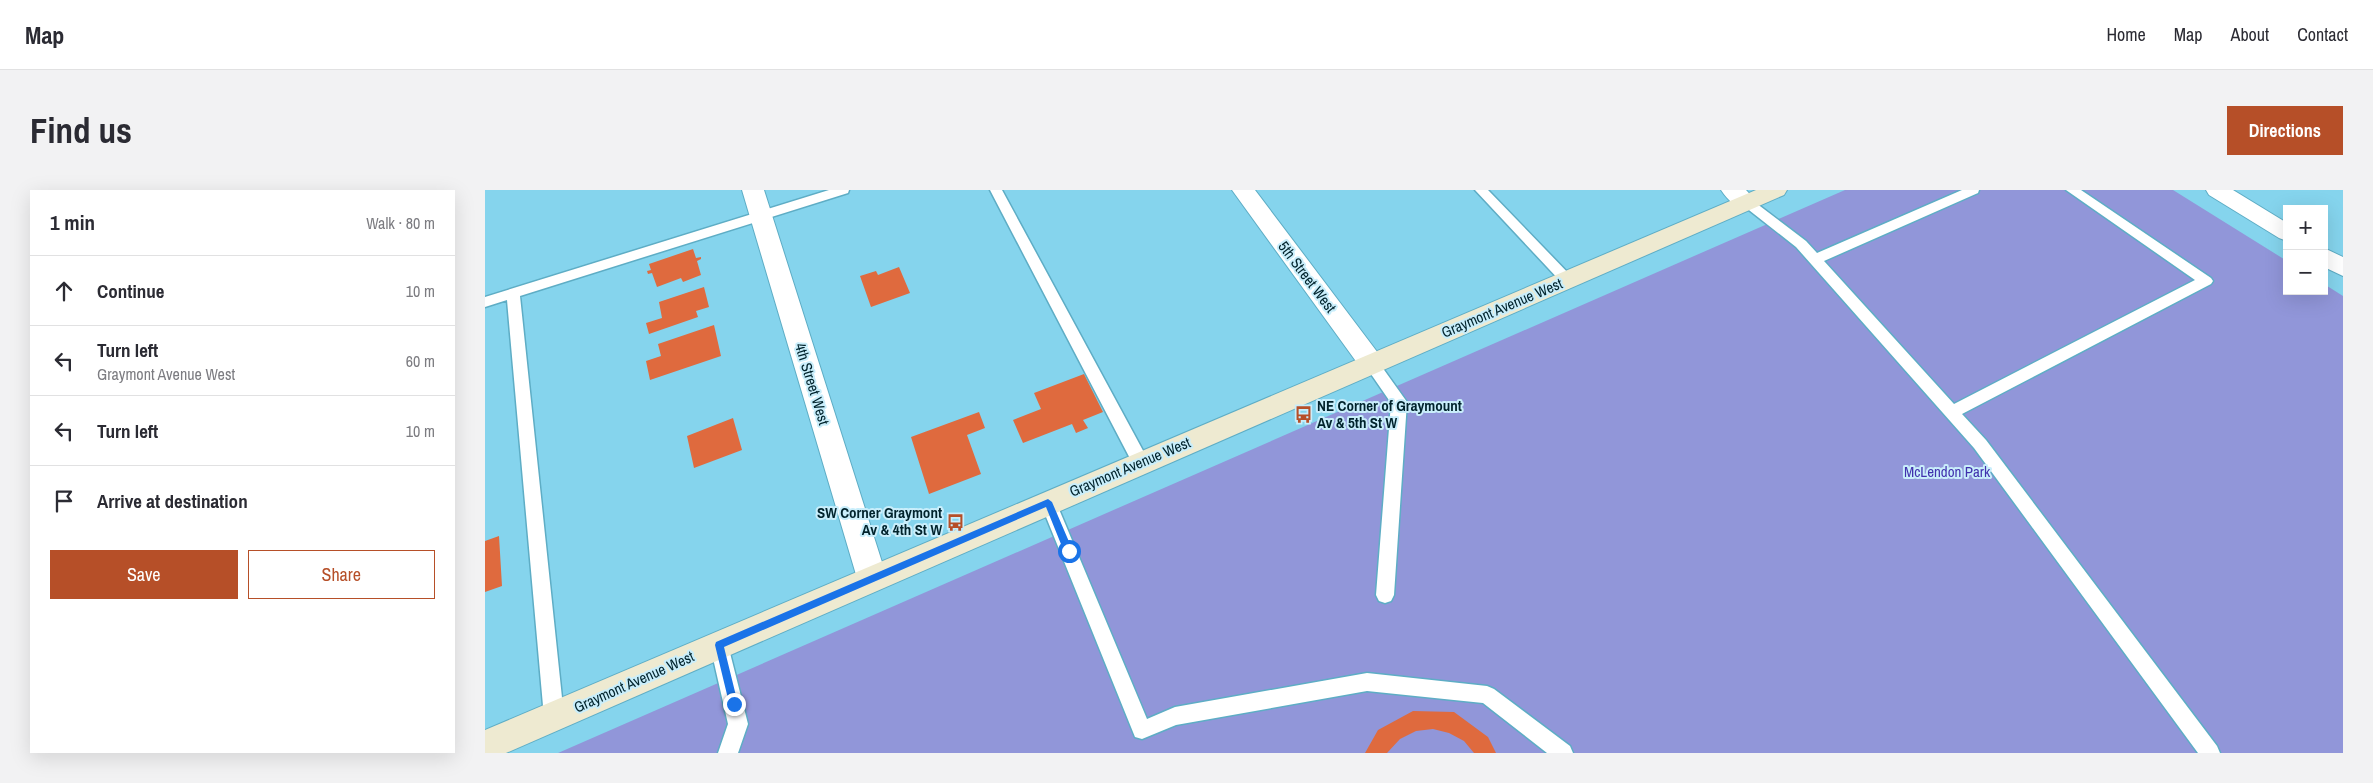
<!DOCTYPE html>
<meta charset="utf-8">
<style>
body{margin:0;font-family:"Archivo Narrow",sans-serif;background:#f2f2f3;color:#2b2b33}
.controls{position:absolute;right:15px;top:15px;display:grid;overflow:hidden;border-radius:0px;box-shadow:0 5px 20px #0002}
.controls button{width:45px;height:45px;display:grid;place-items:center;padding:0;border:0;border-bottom:1px solid #e1e1e2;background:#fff;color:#2b2b33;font:25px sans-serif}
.stop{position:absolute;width:15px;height:15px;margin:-11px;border:4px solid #1a73e8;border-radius:50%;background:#fff}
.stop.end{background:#1a73e8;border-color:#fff;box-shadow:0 1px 5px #0008}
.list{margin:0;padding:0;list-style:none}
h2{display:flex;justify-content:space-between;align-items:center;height:65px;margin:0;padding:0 20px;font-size:21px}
h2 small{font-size:16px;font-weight:400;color:#7c7c81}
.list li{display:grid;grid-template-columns:32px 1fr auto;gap:15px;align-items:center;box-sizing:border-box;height:70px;padding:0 20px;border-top:1px solid #e1e1e2}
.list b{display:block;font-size:19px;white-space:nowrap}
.list p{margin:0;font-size:16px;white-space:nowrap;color:#7c7c81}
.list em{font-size:16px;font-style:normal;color:#7c7c81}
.actions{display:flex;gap:10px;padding:15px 20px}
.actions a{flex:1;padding:11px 0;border:1px solid #b64f28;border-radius:0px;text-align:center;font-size:18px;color:#b64f28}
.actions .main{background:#b64f28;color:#fff}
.icon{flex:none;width:28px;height:28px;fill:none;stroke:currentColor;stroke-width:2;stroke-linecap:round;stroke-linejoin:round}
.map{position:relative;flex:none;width:1858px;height:563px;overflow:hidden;border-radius:0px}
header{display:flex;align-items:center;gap:30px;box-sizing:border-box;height:70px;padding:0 25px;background:#fff;border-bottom:1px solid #e1e1e2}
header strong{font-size:24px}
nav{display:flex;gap:28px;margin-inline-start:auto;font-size:18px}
.intro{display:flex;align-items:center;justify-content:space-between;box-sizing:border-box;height:120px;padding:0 30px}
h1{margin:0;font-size:35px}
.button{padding:12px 22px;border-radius:0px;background:#b64f28;color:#fff;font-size:18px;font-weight:700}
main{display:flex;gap:30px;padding:0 30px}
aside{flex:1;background:#fff;border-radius:0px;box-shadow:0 5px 20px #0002}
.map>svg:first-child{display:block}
</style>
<header>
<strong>Map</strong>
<nav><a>Home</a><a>Map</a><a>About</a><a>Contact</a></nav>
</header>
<div class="intro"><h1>Find us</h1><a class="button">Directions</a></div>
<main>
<aside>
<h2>1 min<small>Walk · 80 m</small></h2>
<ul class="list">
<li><svg class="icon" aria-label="ahead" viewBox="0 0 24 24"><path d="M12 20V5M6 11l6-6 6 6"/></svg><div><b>Continue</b></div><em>10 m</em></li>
<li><svg class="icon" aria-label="left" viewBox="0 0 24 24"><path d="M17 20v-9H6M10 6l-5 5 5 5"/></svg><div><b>Turn left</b><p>Graymont Avenue West</p></div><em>60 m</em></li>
<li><svg class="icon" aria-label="left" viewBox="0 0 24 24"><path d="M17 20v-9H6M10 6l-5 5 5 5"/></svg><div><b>Turn left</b></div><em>10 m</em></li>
<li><svg class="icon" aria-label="arrive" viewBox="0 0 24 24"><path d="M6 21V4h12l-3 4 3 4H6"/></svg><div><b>Arrive at destination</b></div></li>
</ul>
<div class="actions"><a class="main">Save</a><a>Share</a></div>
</aside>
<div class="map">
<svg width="1858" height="563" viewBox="0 0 1858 563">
<rect width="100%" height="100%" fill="#85d4ed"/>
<!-- green -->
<path fill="#9196d9" d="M1360 0H1688L1802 71V101H1839V94L1858 106V563H73Z"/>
<!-- building -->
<path fill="#df6a3e" d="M208 59 211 68 216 67V69L212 71 216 85 198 92 196 88 172 97 167 83 163 84 162 81 166 80 164 74Z
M414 77 425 103 386 117 375 86 391 81 393 85Z
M219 97 224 117 211 121 213 127 164 144 161 133 177 128 174 112Z
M229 135 236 166 165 190 161 171 176 166 173 154Z
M599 184 618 222 598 230 603 238 591 243 587 234 538 253 528 230 556 219 549 203Z
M494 222 500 238 482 245 496 284 444 304 426 247Z
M248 228 257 260 209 278 202 246Z
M14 346 17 396 0 402V351Z
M928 521 969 522 1003 547 1011 563H989L979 551 964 543 948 539 931 541 915 549 902 563H880L893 540Z"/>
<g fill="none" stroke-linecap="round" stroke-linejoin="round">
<defs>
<path id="service" d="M344 0H364L363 3 35 106 79 527 76 533 69 536 62 533 59 527 22 110 0 117V107Z
M505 0H517L662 268 664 273 662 278 656 279 650 278Z
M990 0H1003L1087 87 1089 90 1087 93H1077Z
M1477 0H1494L1493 3 1339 71 1469 214 1710 90 1581 0H1596L1726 88 1728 91 1726 94 1477 224 1501 250 1732 556 1735 563H1713L1489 258 1311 57 1255 13 1257 10H1267L1321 51 1332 63Z
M887 168 892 170 922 212 909 405 906 411 900 413 894 411 891 405 906 213 879 174 882 170Z
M563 305 569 307 571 312 662 529 690 517 882 483 1002 496 1009 499 1085 556 1088 563H1062L998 513 882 501 691 535 657 549 650 547 555 312 557 307Z
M234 447 240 449 243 455 263 534 253 563H233L243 534 225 455 228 449Z"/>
<path id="minor" d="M257 0H279L402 388 397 397 387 401 377 397 372 388Z
M747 0H770L896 167 900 174 896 181 887 183 878 181Z
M1236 0H1261L1273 13 1270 18C1255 22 1244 12 1236 0Z
M1721 0H1748L1802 33V51L1794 48 1724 5Z
M1839 58 1858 67V86L1839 77Z"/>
<path id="secondary" d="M1271 0H1302L1299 5 21 563H0V540Z"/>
</defs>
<!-- service casing -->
<use href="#service" stroke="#5eadc5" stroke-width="3"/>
<!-- minor casing -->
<use href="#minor" stroke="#5eadc5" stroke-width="2"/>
<!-- secondary casing -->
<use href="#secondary" stroke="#5eadc5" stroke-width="2"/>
<!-- service -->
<use href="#service" fill="#fff" fill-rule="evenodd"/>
<!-- minor -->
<use href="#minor" fill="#fff" fill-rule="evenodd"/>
<!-- secondary -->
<use href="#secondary" fill="#eeead1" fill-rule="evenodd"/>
</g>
<!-- route -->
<path fill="#1a73e8" d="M563 309 567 312 588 361 587 364H580L561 317 239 457 253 514 252 517H245L230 455 231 452Z"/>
<!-- icons -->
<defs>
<symbol id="bus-bare" viewBox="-9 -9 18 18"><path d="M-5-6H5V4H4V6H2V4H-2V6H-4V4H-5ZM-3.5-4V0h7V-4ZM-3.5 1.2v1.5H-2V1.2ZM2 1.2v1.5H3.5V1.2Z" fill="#b64f28" stroke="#c9eefb" stroke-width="2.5" paint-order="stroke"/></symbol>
</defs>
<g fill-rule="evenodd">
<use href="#bus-bare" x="806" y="212" width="25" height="25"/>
<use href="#bus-bare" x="458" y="320" width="25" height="25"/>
</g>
<g text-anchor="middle" stroke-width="4" stroke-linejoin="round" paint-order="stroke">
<!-- street labels -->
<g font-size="15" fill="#01232c" stroke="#c9eefb">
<text transform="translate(822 87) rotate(53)" y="5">5th Street West</text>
<text transform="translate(1017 118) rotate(-23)" y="5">Graymont Avenue West</text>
<text transform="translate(327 194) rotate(73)" y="5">4th Street West</text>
<text transform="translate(645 277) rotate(-23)" y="5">Graymont Avenue West</text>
<text transform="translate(149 492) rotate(-24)" y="5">Graymont Avenue West</text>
</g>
<!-- poi labels -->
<g font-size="15" font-weight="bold" fill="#01232c" stroke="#c9eefb" text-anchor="start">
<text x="832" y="221">NE Corner of Graymount<tspan x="832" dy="17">Av &amp; 5th St W</tspan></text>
<text x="457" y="328" text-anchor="end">SW Corner Graymont<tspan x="457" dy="17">Av &amp; 4th St W</tspan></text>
</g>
<!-- park labels -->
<g font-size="15" fill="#4131ad" stroke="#c9eefb">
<text x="1462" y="287">McLendon Park</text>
</g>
</g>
</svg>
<div class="controls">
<button>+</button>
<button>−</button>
</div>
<div class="stop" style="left:584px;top:361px"></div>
<div class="stop end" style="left:249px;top:514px"></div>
</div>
</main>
